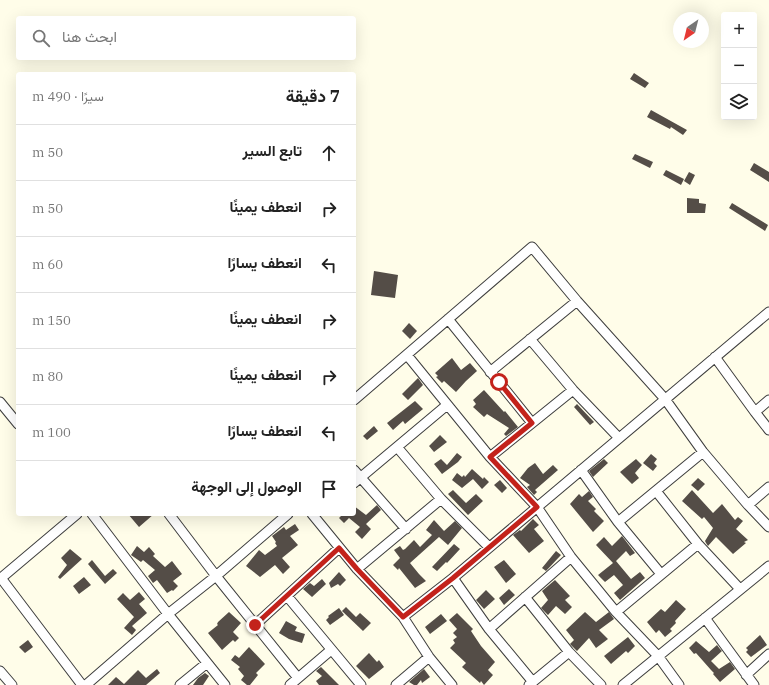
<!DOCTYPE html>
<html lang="ar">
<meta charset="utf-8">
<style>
body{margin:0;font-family:"IBM Plex Serif",Vazirmatn,serif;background:#f6f6f6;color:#222;direction:rtl}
.controls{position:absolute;right:12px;top:12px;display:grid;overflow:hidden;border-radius:4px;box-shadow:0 4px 16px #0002}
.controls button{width:36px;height:36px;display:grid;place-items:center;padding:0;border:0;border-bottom:1px solid #e0e0e0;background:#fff;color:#222;font:20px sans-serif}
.compass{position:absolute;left:673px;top:12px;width:36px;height:36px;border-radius:50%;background:#fff;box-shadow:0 4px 16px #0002;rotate:215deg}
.stop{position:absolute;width:12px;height:12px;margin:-9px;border:3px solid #c3221b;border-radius:50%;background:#fff}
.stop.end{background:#c3221b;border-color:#fff;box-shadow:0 1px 4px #0008}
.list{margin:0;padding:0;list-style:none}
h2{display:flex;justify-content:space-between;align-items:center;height:52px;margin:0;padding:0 16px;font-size:17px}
h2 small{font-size:13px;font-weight:400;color:#767676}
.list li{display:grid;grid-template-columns:26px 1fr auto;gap:12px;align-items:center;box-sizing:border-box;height:56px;padding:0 16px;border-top:1px solid #e0e0e0}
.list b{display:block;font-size:15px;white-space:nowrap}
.list em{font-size:13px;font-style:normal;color:#767676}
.icon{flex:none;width:22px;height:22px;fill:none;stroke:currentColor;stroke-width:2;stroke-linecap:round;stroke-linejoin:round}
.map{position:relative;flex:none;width:769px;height:685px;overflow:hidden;direction:ltr}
.search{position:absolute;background:#fff;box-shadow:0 4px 16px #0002;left:16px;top:16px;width:340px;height:44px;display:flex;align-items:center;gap:10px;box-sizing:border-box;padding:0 14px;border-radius:4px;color:#767676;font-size:15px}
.panel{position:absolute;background:#fff;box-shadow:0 4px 16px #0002;left:16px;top:72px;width:340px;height:444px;border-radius:4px;direction:rtl}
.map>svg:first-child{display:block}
</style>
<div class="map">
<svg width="769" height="685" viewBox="0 0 769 685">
<rect width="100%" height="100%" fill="#fffde9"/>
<!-- building -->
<path fill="#544d47" d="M634 73 649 83 645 88 630 79Z
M651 110 687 130 683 135 671 127 670 129 647 117Z
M635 154 653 162 650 168 632 159Z
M754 163 769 172V182L750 170Z
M666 170 684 179 681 185 663 175Z
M689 172 695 175 690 185 684 181Z
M687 198 699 199V203L706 204 705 213H687Z
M732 203 768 225 765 231 729 208Z
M374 271 398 275 395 298 371 295Z
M409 323 417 331 410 339 402 331Z
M452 358 461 370 470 363 477 371 466 381 456 392 444 381 442 383 436 377 438 376 435 373Z
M418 378 423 385 408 400 402 394Z
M484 390 504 412 505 411 518 427 506 436 504 434 509 428 487 414 484 417 473 407 476 404 473 400Z
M415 401 423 409 405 424 403 421 393 430 387 423Z
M577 404 594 422 590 425 574 407Z
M374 426 378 431 367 440 363 436Z
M440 435 447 442 434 452 429 446Z
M457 453 462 457 458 462 442 474 434 464 441 459 447 465Z
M651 454 657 459 654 463 657 466 653 471 643 463Z
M604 459 608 463 593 477 589 471Z
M636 459 642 465 635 473 639 478 632 484 620 472Z
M535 463 543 474 553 465 558 470 535 490 537 492 534 495 527 487 530 485 520 478 528 468Z
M472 469 483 479 484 477 489 482 482 489 473 479 462 488 452 480 457 473 462 477 464 475 465 477Z
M698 478 705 484 698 491 691 485Z
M500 480 507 488 502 493 494 485Z
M453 490 466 503 476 494 483 501 468 515 448 494Z
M692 490 713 513 722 504 735 520 738 517 743 521 736 529 748 540 744 542 746 543 733 554 716 537 708 546 706 543 705 541 713 528 704 517 702 519 682 501Z
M589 491 593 497 588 501 596 509 594 511 604 521 593 532 570 504 579 494 582 497Z
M377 505 381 510 366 524 371 529 362 539 355 532 360 527 349 518 344 523 339 518 343 514H354V506L366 515Z
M128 514H154L139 527Z
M533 519 539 525 534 529 544 541 529 553 513 535 520 530 521 531Z
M434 520 444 531 455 521 462 528 448 545 439 537 410 563 419 574 426 581 415 588 399 568 398 570 393 565 400 558 394 550 400 546 403 550 405 549 414 540 420 547 432 535 426 530Z
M295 524 299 530 290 536 298 545 282 558 290 567 283 574 275 565 260 577 246 566 259 550 265 555 277 546 275 543 276 542 272 536 284 527 286 530Z
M622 536 635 553 630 556 626 551 616 561 631 579 640 572 645 578 620 600 614 593 623 585 614 575 605 582 598 575 613 563 596 545 604 537 612 546Z
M454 544 460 549 447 563 446 562 437 571 432 567Z
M137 546 144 552 149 547 155 554 153 556 165 567 172 561 182 574 173 581 178 586 173 591 172 590 167 593 157 580 153 583 148 576 155 570 143 560 141 562 131 555Z
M70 549 82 559 60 579 58 577 67 565 61 558Z
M556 551 561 555 546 571 542 568Z
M92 560 105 576 113 569 117 573 105 584 88 564Z
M504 560 516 574 506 583 494 567Z
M339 572 346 580 340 586 338 584 331 588 329 583Z
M84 577 91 585 79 594 73 586Z
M322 579 326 584 312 597 303 589 310 583 314 586Z
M555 580 570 596 565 600 572 607 565 614 556 606 548 615 541 608 548 600 542 591Z
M509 589 515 595 504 605 499 598Z
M486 590 495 599 484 609 476 600Z
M139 592 145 599 139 604 147 613 132 626 136 630 132 635 124 628 134 617 117 599 123 593 130 600Z
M676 600 686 609 675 621 676 623 670 629 672 631 665 637 659 630 656 633 647 622 661 609 665 612Z
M346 607 356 617 360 613 371 623 363 631 342 611Z
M339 608 344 615 330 625 326 620 329 617 328 616Z
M229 612 241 623 233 632 239 638 235 642 233 640 222 650 208 633 218 625 217 624 218 622Z
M585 612 596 622 609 612 614 619 599 630 608 639 596 648 589 638 577 651 570 644 574 640 566 630Z
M457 613 473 629 471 631 481 646 495 662 488 670 493 675 484 685 481 681 480 683 462 667 466 663 450 648 455 643 453 640 457 637 453 633 457 629 449 620Z
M441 614 447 621 430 634 425 627Z
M286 621 297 627 295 631 305 634 302 643 289 639 279 633Z
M760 635 767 645 751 657 746 652 748 650 746 648Z
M628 637 635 646 628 653 626 651 611 664 604 656Z
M28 640 33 647 25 653 19 647Z
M696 641 709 652 717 645 720 649 722 651 711 661 719 669 730 662 735 669 720 682 713 674 714 673 711 670 696 653 694 654 689 648Z
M249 647 265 664 256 673 258 675 250 685H247L241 680 244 676 238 669 240 667 231 660 235 655 239 658Z
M369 653 377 662 379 660 384 667 369 679 356 666Z
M321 667 339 685H319L316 681 322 676 316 671Z
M157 669 160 673 146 685H108L116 677 124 684 138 670 146 678Z
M424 669 430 677 422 683 421 680 417 685H414L409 682Z
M205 673 209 676 203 685H193L198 678Z"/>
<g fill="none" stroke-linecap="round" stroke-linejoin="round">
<defs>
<path id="minor" d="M448 319 532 423
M530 339 573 390 619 438
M407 355 490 457 537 507 571 557 616 612 658 656 679 685
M715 357 755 412 769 430
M490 372 577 301
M354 400 532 247 577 301 665 399 703 452 748 505 769 527
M0 402 18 424
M755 412 769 400
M397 447 441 499 489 547
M490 457 573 390
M354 470 406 529
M581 470 618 522 661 574
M354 483 447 405
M656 491 698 544 740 589
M748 505 769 487
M92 514 168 614 225 685
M169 514 216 576 298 678
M312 514 357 569 403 617 429 657 452 685
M618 522 703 452
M357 569 441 499
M1 578 82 685
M453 578 489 629 533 682
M0 579 77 514
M287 596 361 685
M525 597 569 652 601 685
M616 612 698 544
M403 617 453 578 769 312
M705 618 754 685
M255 625 339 548
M489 629 571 557
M0 671 12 685
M746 675 769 654
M86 685 168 614 216 576 288 514
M180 685 207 663
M290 685 331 650
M396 685 429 657
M529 685 569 652
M623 685 769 566"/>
</defs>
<!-- minor casing -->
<use href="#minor" stroke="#3e3e3e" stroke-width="11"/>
<!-- minor -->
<use href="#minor" stroke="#fff" stroke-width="9"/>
</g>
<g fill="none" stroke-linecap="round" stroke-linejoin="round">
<!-- route -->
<path stroke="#c3221b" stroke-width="5" d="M255 625 339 548 357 569 403 617 453 578 537 507 490 457 532 423 499 382"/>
</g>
</svg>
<div class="controls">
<button>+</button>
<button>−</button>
<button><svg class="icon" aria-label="layers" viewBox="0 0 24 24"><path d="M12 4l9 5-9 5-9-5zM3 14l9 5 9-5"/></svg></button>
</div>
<svg class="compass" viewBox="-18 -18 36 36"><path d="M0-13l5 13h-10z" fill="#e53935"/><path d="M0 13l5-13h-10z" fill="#767676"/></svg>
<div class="stop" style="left:499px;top:382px"></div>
<div class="stop end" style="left:255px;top:625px"></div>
<div class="search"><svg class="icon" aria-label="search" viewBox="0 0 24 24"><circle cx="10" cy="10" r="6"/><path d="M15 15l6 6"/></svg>ابحث هنا</div>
<section class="panel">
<h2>7 دقيقة<small>سيرًا · 490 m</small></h2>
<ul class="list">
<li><svg class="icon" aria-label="ahead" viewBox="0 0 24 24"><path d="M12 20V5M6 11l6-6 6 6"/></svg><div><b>تابع السير</b></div><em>50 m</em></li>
<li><svg class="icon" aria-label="right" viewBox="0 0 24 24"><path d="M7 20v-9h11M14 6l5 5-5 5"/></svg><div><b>انعطف يمينًا</b></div><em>50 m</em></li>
<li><svg class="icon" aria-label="left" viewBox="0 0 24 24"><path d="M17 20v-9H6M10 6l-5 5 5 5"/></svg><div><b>انعطف يسارًا</b></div><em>60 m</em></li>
<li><svg class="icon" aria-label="right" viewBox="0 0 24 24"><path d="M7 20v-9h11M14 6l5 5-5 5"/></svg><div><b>انعطف يمينًا</b></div><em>150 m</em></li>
<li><svg class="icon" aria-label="right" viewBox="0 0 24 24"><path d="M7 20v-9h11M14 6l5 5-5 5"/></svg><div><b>انعطف يمينًا</b></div><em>80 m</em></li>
<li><svg class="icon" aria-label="left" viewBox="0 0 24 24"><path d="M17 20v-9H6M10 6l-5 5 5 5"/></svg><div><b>انعطف يسارًا</b></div><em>100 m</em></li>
<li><svg class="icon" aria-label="arrive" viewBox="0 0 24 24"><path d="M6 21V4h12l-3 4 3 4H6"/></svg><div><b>الوصول إلى الوجهة</b></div></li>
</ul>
</section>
</div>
